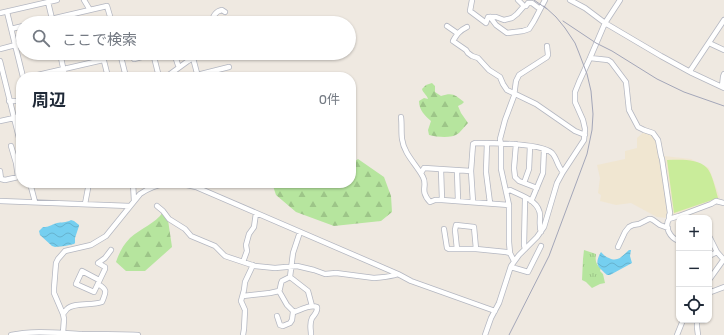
<!DOCTYPE html>
<html lang="ja">
<meta charset="utf-8">
<style>
body{margin:0;font-family:Rubik,"Noto Sans JP",sans-serif;background:#f2f2f3;color:#1f2937}
.controls{position:absolute;right:12px;bottom:12px;display:grid;overflow:hidden;border-radius:8px;box-shadow:0 1px 3px #0004}
.controls button{width:36px;height:36px;display:grid;place-items:center;padding:0;border:0;border-bottom:1px solid #e0e1e3;background:#fff;color:#1f2937;font:20px sans-serif}
.list{margin:0;padding:0;list-style:none}
h2{display:flex;justify-content:space-between;align-items:center;height:52px;margin:0;padding:0 16px;font-size:17px}
h2 small{font-size:13px;font-weight:400;color:#747a83}
.icon{flex:none;width:22px;height:22px;fill:none;stroke:currentColor;stroke-width:2;stroke-linecap:round;stroke-linejoin:round}
.map{position:relative;flex:none;width:724px;height:335px;overflow:hidden}
.search{position:absolute;background:#fff;box-shadow:0 1px 3px #0004;left:16px;top:16px;width:340px;height:44px;display:flex;align-items:center;gap:10px;box-sizing:border-box;padding:0 14px;border-radius:22px;color:#747a83;font-size:15px}
.panel{position:absolute;background:#fff;box-shadow:0 1px 3px #0004;left:16px;top:72px;width:340px;height:116px;border-radius:16px}
.map>svg:first-child{display:block}
</style>
<div class="map">
<svg width="724" height="335" viewBox="0 0 724 335">
<defs>
<pattern id="grass-tufts" width="24" height="20" patternUnits="userSpaceOnUse"><rect width="24" height="20" fill="#b6e59e"/><path d="M3 7l-1-3M5 7V3M7 7l1-3M15 17l-1-3M17 17v-4M19 17l1-3" fill="none" stroke="#9dc588"/></pattern>
<pattern id="forest-firs" width="22" height="20" patternUnits="userSpaceOnUse"><rect width="22" height="20" fill="#b6e59e"/><path d="M5 1l3.5 6h-7zM16 11l3.5 6h-7z" fill="#9dc588"/></pattern>
<pattern id="water-waves" width="16" height="10" patternUnits="userSpaceOnUse"><rect width="16" height="10" fill="#75cff0"/><path d="M0 5q4-4 8 0t8 0" fill="none" stroke="#66b2ce"/></pattern>
</defs>
<rect width="100%" height="100%" fill="#efe9e1"/>
<!-- education -->
<path fill="#f0e6d1" d="M644 132 653 134 664 156 691 159 709 168 720 198 667 218 657 217 631 203 616 205 600 201 601 195 598 193 600 178 597 165 625 159V151L637 148V138Z"/>
<!-- grass -->
<path fill="url(#grass-tufts)" d="M584 250 596 254C595 260 596 265 601 268L600 271 603 274 605 283 600 284 592 288 586 282 582 280 583 259Z"/>
<!-- forest -->
<path fill="url(#forest-firs)" d="M432 83 435 86V92L441 96C453 92 455 95 464 102L462 104 458 106 461 113 468 123C465 126 462 130 459 133 451 139 438 137 429 135L428 130 431 121C425 116 419 110 419 101L424 98 428 99C427 95 423 93 422 89L426 85Z
M358 159 384 177 391 196 392 212 381 221 334 226 296 212 276 195 272 183H351V164Z
M163 212 168 220 172 247 145 271H126L116 262C119 253 123 245 130 238 141 228 155 224 163 212Z"/>
<!-- pitch -->
<path fill="#c9ec9a" d="M667 160C680 160 697 158 707 168 712 173 716 191 718 198L674 213Z"/>
<!-- water -->
<path fill="url(#water-waves)" d="M71 220 74 221 79 225V226L75 238V243L74 244 65 246 55 247 52 246 40 235 39 231 43 227C50 227 50 225 57 223 61 222 66 223 71 220Z
M629 250H631L630 256 632 263 610 275H607C605 273 598 267 598 265 596 262 599 255 601 252 603 254 605 257 609 258 618 263 623 255 629 250Z"/>
<g fill="none" stroke-linecap="round" stroke-linejoin="round">
<defs>
<path id="minor" d="M84 0 90 10
M472 0 470 11 486 23 488 17H496L504 20 512 18 517 14 524 6
M518 0 524 6H526L528 3H532L540 9
M570 0 585 8 605 23 661 56 692 73 724 88
M48 2 53 23
M7 12 23 77
M0 13 57 0
M490 17 496 25 507 33 523 31 529 29 534 21 545 0
M34 23 107 6 112 23
M110 23 126 19
M211 23C213 17 215 11 222 10L225 12
M447 26 457 33
M467 27C459 31 457 34 453 41L466 50 468 53 472 56 478 58 489 70 500 77 503 84 507 90 536 104 575 131 585 135
M11 29 23 26
M709 43 724 50
M0 49 23 43
M60 53 65 77
M102 53 108 77
M120 53 126 77
M132 53 134 59 153 54
M153 53 159 77
M174 53 178 65 179 67
M193 58 198 77
M590 58 608 60 611 62 626 82 629 110 638 127 644 130 653 133 658 140 661 156 662 159 670 213 669 216V219
M0 61 21 146
M690 71 724 20
M197 75 229 67
M29 77 103 60
M166 77 188 61 196 56 206 53
M722 87 723 77 724 74
M9 101H21
M401 117C402 124 401 132 402 139 404 154 416 164 423 177 428 186 419 190 430 202L435 200H442L509 205
M0 121 14 118 21 117
M487 143 486 172 490 203
M516 144 514 168 515 177 519 181 537 188
M11 146 16 163
M441 170 442 200
M0 171 1 179 5 180 18 177 16 163 21 162
M457 171 458 201
M421 173 424 168 471 171
M30 183 35 202
M133 183 134 201
M524 183 529 169 530 146
M506 192 510 190C522 196 540 201 540 216 540 222 539 227 541 232
M0 201 130 206
M531 201 533 197 543 173 544 149
M473 202 471 171 473 144 475 143C491 143 541 143 552 153 557 158 557 166 563 172
M85 204 89 183
M157 206 163 211 169 219 185 229 191 236 215 246 225 256 255 266 275 268 297 266 314 270 325 274 336 273 374 278C383 277 390 277 398 274
M444 229 447 248 449 249H476L506 252 510 253
M300 232 293 253 290 277 282 281C280 284 281 288 279 291L287 305 294 312C301 310 310 304 317 307 318 312 315 314 312 318 309 324 311 329 311 335
M709 236 717 252 724 260
M679 241C670 238 664 227 669 219L679 216 711 204 716 201 724 203
M618 247 625 232 629 227 633 225 639 224 649 219H651L653 220 660 225 668 228
M457 249 455 230 456 225 474 227 476 249
M525 249 524 245 525 200 526 198
M709 256 717 252
M514 261 510 253 509 242V205L501 169V144L500 139 505 120 514 96 516 81 519 75 547 57 548 55 547 46
M243 262 247 251 246 245 249 234 254 227 256 213
M511 267 528 272 541 246
M290 277 308 291 312 306
M99 280 82 271 76 284 94 292 105 269V267L98 263 105 258 111 250
M709 280 724 259
M709 288 711 292 724 287
M243 296 270 293 279 291
M63 314C63 314 67 309 67 309 74 302 92 306 102 302 106 292 108 290 98 284
M277 316 280 325 283 326 290 323 292 320 293 312
M697 320V327L698 335
M63 333 64 319 63 314 54 293V288L56 263 58 259 65 251 91 245 106 236 140 194C159 181 175 182 196 187L398 274 411 281 495 311
M11 335C34 330 58 333 82 334 101 334 119 334 138 335
M243 335 244 329 245 310 241 301 244 290 245 282 253 265
M485 335 491 318 499 303 511 266 519 255 537 237 544 227 557 183 563 172 584 140 585 129 583 120 575 102V92L579 82 590 58 605 23 620 0
M677 335 683 320"/>
</defs>
<!-- minor casing -->
<use href="#minor" stroke="#b4b7c1" stroke-width="6"/>
<!-- minor -->
<use href="#minor" stroke="#fff" stroke-width="4.5"/>
<!-- rail -->
<path stroke="#a3a6b8" stroke-width="1" d="M534 0 547 9
M563 21 596 43 612 51 657 79 684 92 724 106
M509 335 549 256 587 154 592 130 593 114 591 91 587 74 579 53 575 43 565 28 556 17 544 6"/>
</g>
</svg>
<div class="controls">
<button>+</button>
<button>−</button>
<button><svg class="icon" aria-label="locate" viewBox="0 0 24 24"><circle cx="12" cy="12" r="6"/><path d="M12 2v4M12 18v4M2 12h4M18 12h4"/></svg></button>
</div>
<div class="search"><svg class="icon" aria-label="search" viewBox="0 0 24 24"><circle cx="10" cy="10" r="6"/><path d="M15 15l6 6"/></svg>ここで検索</div>
<section class="panel">
<h2>周辺<small>0件</small></h2>
<ul class="list">
</ul>
</section>
</div>
